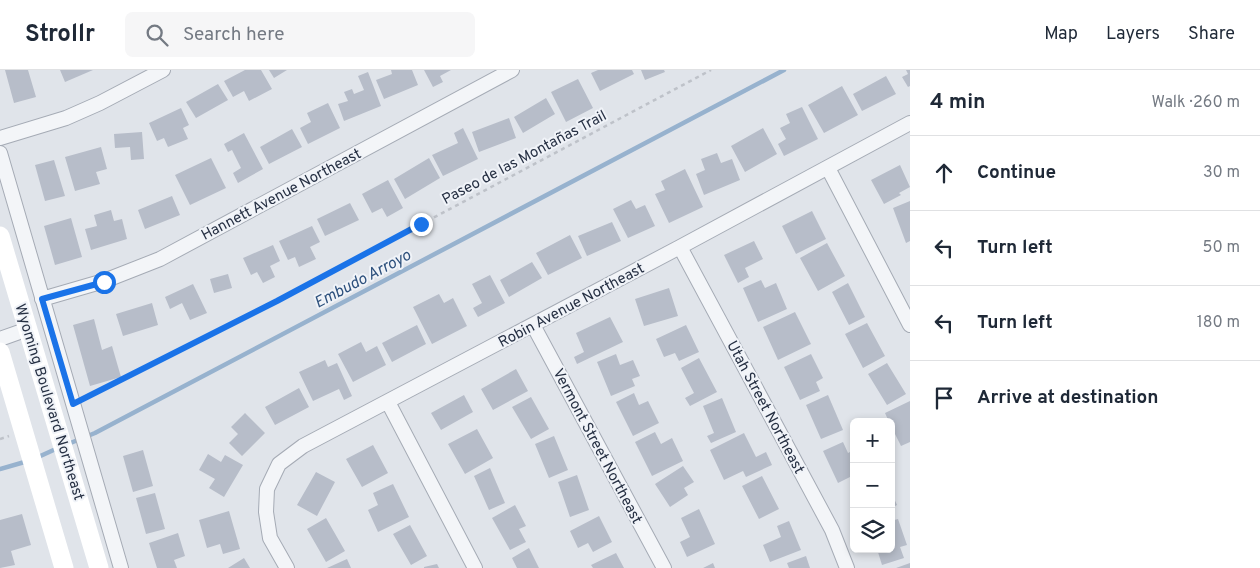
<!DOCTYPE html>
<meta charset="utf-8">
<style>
body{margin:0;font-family:Overpass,sans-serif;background:#f6f6f7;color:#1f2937}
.controls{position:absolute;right:15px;bottom:15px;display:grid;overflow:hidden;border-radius:8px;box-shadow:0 2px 8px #0003}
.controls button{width:45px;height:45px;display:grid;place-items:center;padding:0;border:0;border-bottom:1px solid #e0e1e3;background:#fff;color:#1f2937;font:25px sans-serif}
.stop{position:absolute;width:15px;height:15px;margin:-11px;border:4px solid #1a73e8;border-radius:50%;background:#fff}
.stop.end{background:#1a73e8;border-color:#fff;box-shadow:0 1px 5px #0008}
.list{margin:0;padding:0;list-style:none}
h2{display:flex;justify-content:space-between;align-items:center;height:65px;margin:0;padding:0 20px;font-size:21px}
h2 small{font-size:16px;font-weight:400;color:#747a83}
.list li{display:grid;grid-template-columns:32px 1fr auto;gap:15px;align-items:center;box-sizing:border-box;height:75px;padding:0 20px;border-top:1px solid #e0e1e3}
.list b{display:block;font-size:19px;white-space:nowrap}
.list em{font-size:16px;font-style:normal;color:#747a83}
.icon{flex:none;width:28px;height:28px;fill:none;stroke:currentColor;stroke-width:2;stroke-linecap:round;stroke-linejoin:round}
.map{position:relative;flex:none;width:910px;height:498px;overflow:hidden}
header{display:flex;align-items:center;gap:30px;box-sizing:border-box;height:70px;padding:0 25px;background:#fff;border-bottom:1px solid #e0e1e3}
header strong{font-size:24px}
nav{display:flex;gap:28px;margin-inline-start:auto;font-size:18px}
.search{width:350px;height:45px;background:#f6f6f7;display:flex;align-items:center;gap:12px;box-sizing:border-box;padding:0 18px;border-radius:8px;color:#747a83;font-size:19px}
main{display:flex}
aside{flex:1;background:#fff}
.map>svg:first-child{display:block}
</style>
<header>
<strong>Strollr</strong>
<div class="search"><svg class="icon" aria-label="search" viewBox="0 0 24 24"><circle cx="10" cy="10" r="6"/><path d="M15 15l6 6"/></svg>Search here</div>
<nav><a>Map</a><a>Layers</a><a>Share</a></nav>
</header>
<main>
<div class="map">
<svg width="910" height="498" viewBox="0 0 910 498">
<rect width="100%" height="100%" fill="#e0e4ea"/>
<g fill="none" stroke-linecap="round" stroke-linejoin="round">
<!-- stream -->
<path stroke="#97b2ce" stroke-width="4.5" d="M68 374 95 363 784 0
M36 388 58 378
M0 399 28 391"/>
</g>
<!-- building -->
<path fill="#b7bdc9" d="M5 0H28L36 27 14 33Z
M60 0H93L65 12Z
M245 0H261L272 19 249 31 244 21 233 27 224 11Z
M269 0H287L274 8Z
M391 0H412L418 15 384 29 376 10 392 4Z
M424 0H451L440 6 443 12 433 17Z
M598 0H632L634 4 600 21 591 3Z
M641 0H664L665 2 645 10Z
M906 0H910V16L908 17 902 7 908 4Z
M368 2 381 36 344 51 338 34 348 31 344 22 352 19 354 24 364 20 358 6Z
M886 6 896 24 862 41 853 24Z
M578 9 593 38 566 52 551 22Z
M218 14 228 30 196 48 186 32Z
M842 16 858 45 824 63 808 35Z
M546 28 555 44 523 63 514 47Z
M328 33 340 58 308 74 300 58 311 52 307 43Z
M802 37 818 69 784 86 778 74 786 69 780 58 790 53 786 44Z
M181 38 189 55 183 58 188 69 168 77 164 68 157 71 149 53Z
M509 48 516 68 479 82 472 62Z
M463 58 478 89 443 106 432 85 458 73 454 63Z
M763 58 777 84 745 102 731 76Z
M292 59 302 77 269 94 260 77Z
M142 62 144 89 131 90 130 77 115 78 114 64Z
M244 63 263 99 238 113 233 103 241 98 232 80 228 82 224 74Z
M101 77 107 99 96 102 100 114 75 121 65 87Z
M717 83 721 93 732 89 740 110 704 125 696 104 705 100 701 89Z
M211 88 226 118 190 135 175 105Z
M429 88 440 108 405 129 394 109Z
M54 90 65 126 45 131 35 95Z
M900 95 910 117 899 123 901 125 884 134 871 110Z
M685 99 703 137 669 153 655 124 665 120 661 111Z
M388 110 403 138 387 147 382 138 372 143 362 124Z
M172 126 180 145 145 159 138 140Z
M631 130 636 139 645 135 655 156 628 168 613 139Z
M910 131V171L906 173 893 138Z
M350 133 359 150 325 166 317 149Z
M111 140 114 151 122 149 127 169 91 180 85 159 97 156 94 145Z
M812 141 826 169 796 184 782 156Z
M71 148 82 187 55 195 44 156Z
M612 152 621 171 587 186 578 166Z
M312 156 320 172 310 177 316 189 299 197 295 187 288 190 279 171Z
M570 165 582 188 548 205 536 183Z
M754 171 763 189 745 198 749 207 738 213 724 185Z
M827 173 845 206 818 221 800 188Z
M273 175 280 191 270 196 275 207 263 213 257 202 251 205 243 188Z
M532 192 542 208 509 227 500 210Z
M228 204 232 218 214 223 210 209Z
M490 205 505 233 478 247 473 238 482 233 472 214Z
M761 210 765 218 776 213 787 239 758 252 743 218Z
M848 213 865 247 849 255 832 222Z
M193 214 207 243 190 250 182 233 170 239 165 227Z
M669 218 678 246 644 256 635 229Z
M439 224 444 233 453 228 467 256 432 274 413 237Z
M152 233 158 255 123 266 116 244Z
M795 242 811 274 778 290 763 257Z
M610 247 623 272 577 294 574 287 584 282 576 263Z
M94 249 102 280 112 276 121 307 90 316 73 255Z
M867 253 885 286 863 298 845 264Z
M417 255 426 274 392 292 382 273Z
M686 255 699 282 679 291 675 283 664 287 656 269Z
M361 272 366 282 377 276 386 295 353 312 338 284Z
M616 284 620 295 633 290 640 306 632 309 635 316 611 326 597 292Z
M811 284 823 308 816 312 820 321 800 330 784 297Z
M699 288 717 322 690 336 685 328 694 323 681 298Z
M325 290 328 297 337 293 352 326 344 330 339 319 313 331 299 302Z
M887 293 906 324 887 335 868 304Z
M516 299 528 321 493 340 481 319Z
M299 318 309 337 275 355 265 337Z
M634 323 639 335 648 331 659 353 633 366 616 332Z
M464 325 473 342 441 360 431 343Z
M828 325 843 360 821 369 806 335Z
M531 327 549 359 531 369 512 337Z
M722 328 736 362 711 373 707 366 714 363 703 336Z
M910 331V372L901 376 891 356V352H889L885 343Z
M245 343 265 363 242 386 229 373 238 364 231 357Z
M477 359 493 388 465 404 448 374Z
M655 362 661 374 672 368 683 391 652 406 635 372Z
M744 363 756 387 766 382 772 395 746 407 743 401 724 410 710 380Z
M554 366 568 400 549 408 535 374Z
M843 372 848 383 854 380V405L838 413 823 381Z
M373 375 388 403 362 417 346 389Z
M143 380 153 416 133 422 123 386Z
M208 384 221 392 225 385 243 395 224 427 209 418 215 409 199 400Z
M683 396 694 412 684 418 688 425 670 437 655 414Z
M490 398 505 433 489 440 474 406Z
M316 402 335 412 317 446 297 435Z
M577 405 589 440 570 447 558 412Z
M762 406 779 439 759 449 742 416Z
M393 414 409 447 378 462 368 440 378 435 373 423Z
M891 422 897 435 891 438Z
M155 423 165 459 146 464 136 428Z
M515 435 526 456 519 459 526 472 510 480 492 448Z
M699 439 715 474 687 487 680 472 690 467 681 448Z
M229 441 240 479 223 484 220 474 207 478 199 450Z
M22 444 31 475 11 481 15 495 0 498V450Z
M599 446 612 472 593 482 588 473 578 478 570 461Z
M326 448 345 481 326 492 307 459Z
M898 449 907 475 900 477 904 488 882 495 877 479H891V451Z
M789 451 801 480 770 492 763 475 781 467 777 456Z
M410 455 427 486 411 495 393 464Z
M178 463 185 486 174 490 177 498H157L149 473Z
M529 478 539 498H517L512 488Z
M616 483 624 498H593L591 495Z
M806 486 810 498H789L787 493Z
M244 488 250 498H228Z
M347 489 351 498H327Z
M713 493 715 498H703Z
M910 493V498H896Z
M437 494 439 498H424V497Z"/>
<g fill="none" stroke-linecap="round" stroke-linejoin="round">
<defs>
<path id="street" d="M0 68 66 48 100 33 163 0
M0 83 121 498
M828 98 910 255
M680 177 832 460 847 498
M42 229 104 211 160 189 512 0
M533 255 664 498
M0 269 28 259
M388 332 475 498
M287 498 270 468 266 442 267 419 279 394 303 376 680 177 910 53"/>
</defs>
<!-- street casing -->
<use href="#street" stroke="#a5abb5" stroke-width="16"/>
<!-- path -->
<path stroke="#bec2c9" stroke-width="2.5" stroke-dasharray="4 4" stroke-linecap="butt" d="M86 328 277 231 711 0
M0 369 9 366"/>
<!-- street -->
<use href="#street" stroke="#f3f5f8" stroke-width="14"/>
<!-- secondary -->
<path stroke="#fff" stroke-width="19" d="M0 166 99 498
M0 282 64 498"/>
</g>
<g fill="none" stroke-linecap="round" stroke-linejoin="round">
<!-- route -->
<path stroke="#1a73e8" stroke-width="6" d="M104 212 42 229 73 334 277 231 421 154"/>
</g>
<g text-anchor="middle" stroke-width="4" stroke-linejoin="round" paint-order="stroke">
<!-- street labels -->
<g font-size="15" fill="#273144" stroke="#f0f3f8">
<text transform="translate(524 87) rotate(-28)" y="5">Paseo de las Montañas Trail</text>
<text transform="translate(281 124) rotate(-28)" y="5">Hannett Avenue Northeast</text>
<text transform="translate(571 235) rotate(-28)" y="5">Robin Avenue Northeast</text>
<text transform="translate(50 332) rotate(73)" y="5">Wyoming Boulevard Northeast</text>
<text transform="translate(766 337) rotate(62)" y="5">Utah Street Northeast</text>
<text transform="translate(598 376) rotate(62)" y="5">Vermont Street Northeast</text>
</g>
<!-- water labels -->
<g font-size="16" font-style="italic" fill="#2d507c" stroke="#f0f3f8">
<text transform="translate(362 208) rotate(-28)" y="6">Embudo Arroyo</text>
</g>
</g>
</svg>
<div class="controls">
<button>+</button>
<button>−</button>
<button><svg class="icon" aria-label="layers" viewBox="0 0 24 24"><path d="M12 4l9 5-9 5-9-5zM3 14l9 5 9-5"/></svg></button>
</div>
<div class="stop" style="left:104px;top:212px"></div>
<div class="stop end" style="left:421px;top:154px"></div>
</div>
<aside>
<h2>4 min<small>Walk · 260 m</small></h2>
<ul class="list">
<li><svg class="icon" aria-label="ahead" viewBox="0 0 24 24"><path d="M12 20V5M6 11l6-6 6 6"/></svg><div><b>Continue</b></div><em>30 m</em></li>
<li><svg class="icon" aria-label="left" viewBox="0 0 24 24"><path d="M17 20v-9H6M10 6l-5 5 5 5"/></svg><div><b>Turn left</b></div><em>50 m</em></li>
<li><svg class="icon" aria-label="left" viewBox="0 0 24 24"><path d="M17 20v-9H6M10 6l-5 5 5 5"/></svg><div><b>Turn left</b></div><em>180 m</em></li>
<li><svg class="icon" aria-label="arrive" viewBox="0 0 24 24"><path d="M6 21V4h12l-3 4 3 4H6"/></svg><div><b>Arrive at destination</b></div></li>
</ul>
</aside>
</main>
